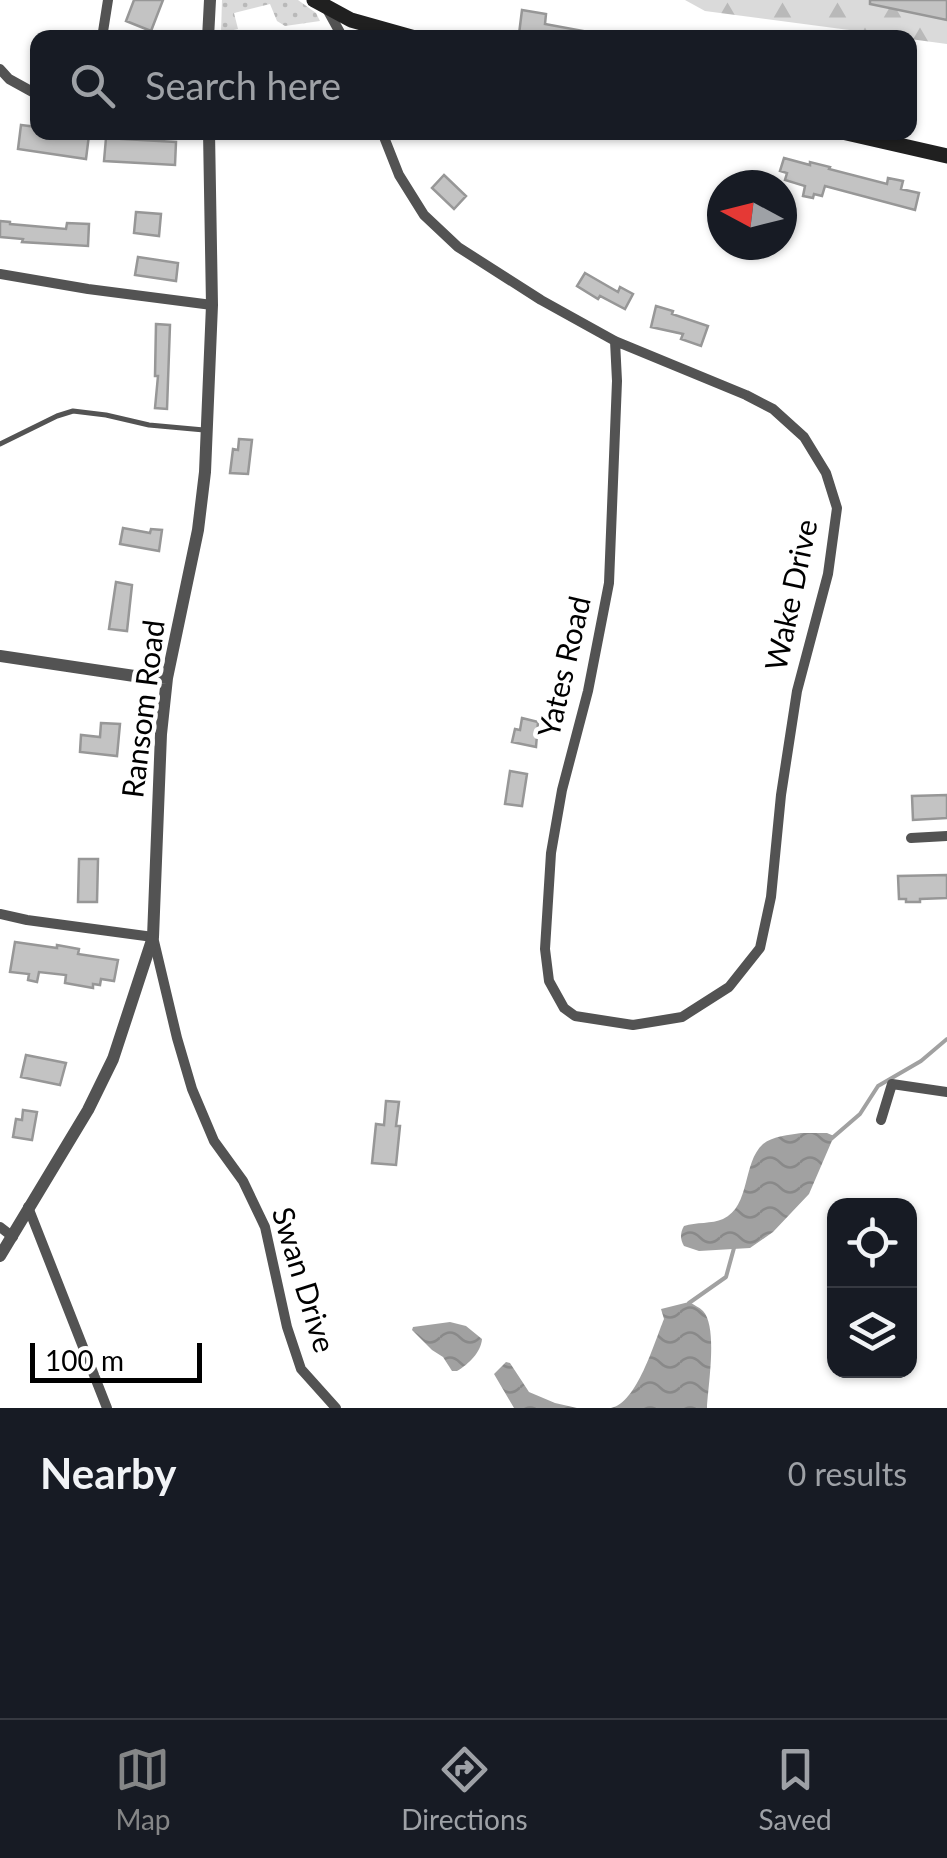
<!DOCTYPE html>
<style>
body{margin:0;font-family:Lato,sans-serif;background:#242831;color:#f1f3f6}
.controls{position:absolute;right:30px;bottom:30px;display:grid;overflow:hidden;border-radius:20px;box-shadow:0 2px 8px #0004}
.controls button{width:90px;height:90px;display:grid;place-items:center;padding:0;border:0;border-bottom:2px solid #363941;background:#171b24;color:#f1f3f6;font:50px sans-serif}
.compass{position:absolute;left:707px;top:170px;width:90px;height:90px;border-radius:50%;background:#171b24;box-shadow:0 2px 8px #0004;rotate:277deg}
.scale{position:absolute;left:30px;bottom:25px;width:172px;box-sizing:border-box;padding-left:10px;border:5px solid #000;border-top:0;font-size:28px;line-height:35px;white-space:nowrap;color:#000;-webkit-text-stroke:8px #fff;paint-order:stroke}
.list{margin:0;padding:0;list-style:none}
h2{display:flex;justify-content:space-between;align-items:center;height:130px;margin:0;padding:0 40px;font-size:42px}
h2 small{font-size:32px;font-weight:400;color:#9ea1a6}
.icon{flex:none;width:55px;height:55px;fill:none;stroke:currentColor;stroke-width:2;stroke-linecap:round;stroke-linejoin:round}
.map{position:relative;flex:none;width:947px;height:1408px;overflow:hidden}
.search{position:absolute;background:#171b24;box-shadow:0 2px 8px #0004;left:30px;right:30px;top:30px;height:110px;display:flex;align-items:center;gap:25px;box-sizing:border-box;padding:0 35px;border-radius:20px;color:#9ea1a6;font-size:38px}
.sheet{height:310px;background:#171b24}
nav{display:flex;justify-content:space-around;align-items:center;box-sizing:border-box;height:140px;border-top:2px solid #363941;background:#171b24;font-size:28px;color:#9ea1a6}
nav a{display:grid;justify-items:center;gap:5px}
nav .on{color:#858687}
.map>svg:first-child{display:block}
</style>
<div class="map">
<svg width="947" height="1408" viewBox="0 0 947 1408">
<defs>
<pattern id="grass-dots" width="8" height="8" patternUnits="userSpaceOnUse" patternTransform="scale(2.5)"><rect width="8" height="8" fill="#dadada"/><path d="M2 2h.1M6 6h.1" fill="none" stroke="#b9b9b9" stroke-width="1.8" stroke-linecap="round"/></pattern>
<pattern id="forest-firs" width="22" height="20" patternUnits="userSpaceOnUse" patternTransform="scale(2.5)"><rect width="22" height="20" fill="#dadada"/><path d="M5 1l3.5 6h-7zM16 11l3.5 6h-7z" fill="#b9b9b9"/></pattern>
<pattern id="water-waves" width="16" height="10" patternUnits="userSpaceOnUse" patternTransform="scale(2.5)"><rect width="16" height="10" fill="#a1a1a1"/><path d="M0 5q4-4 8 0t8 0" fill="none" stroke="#898989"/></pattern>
</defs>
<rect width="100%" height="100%" fill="#fff"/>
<!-- grass -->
<path fill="url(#grass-dots)" d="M222 0H298L316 13 320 21 285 26 277 21 270 4 234 13 238 29 221 33Z"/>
<!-- forest -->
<path fill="url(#forest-firs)" d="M685 0H947V44L910 39V38L705 11Z"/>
<!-- water -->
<path fill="url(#water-waves)" d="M801 1133H827L834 1136 809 1194 773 1232 750 1248 699 1251 684 1246C680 1239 680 1233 684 1226 696 1222 712 1224 723 1219 751 1206 742 1163 763 1144 773 1136 789 1135 801 1133Z
M689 1302C694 1305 699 1307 703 1311 718 1327 708 1386 707 1408H611C637 1403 654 1343 664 1319L661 1309Z
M450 1322 466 1326 482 1339C481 1352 469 1364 457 1371H452L443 1357 432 1350 412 1330 413 1327Z
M506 1362 510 1363 529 1392 555 1403 577 1408H514L494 1374Z"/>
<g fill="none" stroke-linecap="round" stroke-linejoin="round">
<!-- stream -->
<path stroke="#a1a1a1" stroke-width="4" d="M831 1139 860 1114 878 1086 921 1061 947 1039
M689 1303 726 1277 734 1248"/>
</g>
<!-- building -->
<path fill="#c3c3c3" stroke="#979797" stroke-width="2.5" d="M134 0H163L151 31 126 21Z
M870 0H947V20L870 4Z
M522 10 546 14 545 24 594 33V38H541L519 34Z
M21 125 37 127 38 132 74 136V133L89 135 86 159 18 149Z
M106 138 176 142 175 165 104 161Z
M784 158 810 165V162L830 167 829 169 887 184 888 178 903 181 901 189 919 193 915 210 825 186 822 196 814 194 813 198 803 196 805 186 785 180 787 173 780 171Z
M444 175 466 196 454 209 432 188Z
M136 212 161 214 159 236 134 233Z
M0 221 10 222V224L66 229 67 223 89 224 88 246 22 242 23 239 0 237Z
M138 257 178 263 176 281 135 275Z
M585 273 618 292 620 287 633 294 625 309 600 296 598 299 577 286Z
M656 306 673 311 672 314 708 326 701 346 681 339 683 334 651 327Z
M156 324 170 325 167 409 155 408 158 376H155Z
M239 439 252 440 248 474 230 473 233 449 238 450Z
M123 528 150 533 151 529 162 530 159 551 120 544Z
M116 582 132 585 127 631 109 629Z
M522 718 538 722 536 747 512 742 515 729 520 730Z
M101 723 120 724 117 756 80 752 81 735 100 737Z
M510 771 527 774 522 806 505 804Z
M947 795V818L913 820 912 796Z
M79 859H98L97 902H78Z
M947 875V898L920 899V902H906V899H899L898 876Z
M15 942 57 948V945L79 949 78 954 118 960 114 981 101 979 100 985 93 984V988L65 983 66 975 39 972 37 982 28 980 29 974 10 972Z
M26 1055 66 1063 60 1085 21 1077Z
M386 1101 399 1102 396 1126H400L396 1165 372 1163 376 1124 384 1125Z
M23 1110 37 1112 32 1140 13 1137 16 1119 22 1120Z"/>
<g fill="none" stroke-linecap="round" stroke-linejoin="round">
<!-- service -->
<path stroke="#535353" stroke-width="5" d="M0 444 57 416 73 411 106 415 149 425 204 430"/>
<!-- minor -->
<path stroke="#535353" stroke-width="10" d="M327 9 343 38
M102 38 108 0
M0 69 9 79 38 95
M382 132 399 175 424 215 458 247 541 300 615 341 746 395 773 409 804 437 826 473 837 508 828 574 797 691 781 795 771 897 760 948 729 987 682 1017 633 1025 575 1016 564 1008 549 981 545 949 551 853 562 790 588 691 609 583 617 381 615 341
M0 274 88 289 212 305
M911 838 947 836
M0 914 27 920 153 937 177 1038 192 1089 214 1141 243 1181 265 1227 287 1327 301 1369 336 1408
M881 1120 892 1084 947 1092
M28 1207 107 1408
M0 1227 13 1237"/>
<!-- tertiary -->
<path stroke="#535353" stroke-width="12" d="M208 38 210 0
M0 656 141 677 167 678
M0 1256 88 1110 113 1059 153 937 161 734 167 678 198 530 205 472 212 305 209 132"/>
<!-- secondary -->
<path stroke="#202020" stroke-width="15" d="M314 0 351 20 415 38
M842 132 947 156"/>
</g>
<g text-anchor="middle" stroke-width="9" stroke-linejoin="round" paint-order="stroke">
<!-- street labels -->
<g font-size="30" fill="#000" stroke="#fff">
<text transform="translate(792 595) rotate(-78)" y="10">Wake Drive</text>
<text transform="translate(565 667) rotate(-77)" y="10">Yates Road</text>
<text transform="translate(144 709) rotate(-83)" y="10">Ransom Road</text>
<text transform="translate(303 1280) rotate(73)" y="10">Swan Drive</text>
</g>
</g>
</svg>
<div class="controls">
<button><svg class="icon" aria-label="locate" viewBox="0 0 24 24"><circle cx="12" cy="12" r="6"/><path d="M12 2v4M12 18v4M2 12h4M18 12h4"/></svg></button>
<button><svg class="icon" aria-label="layers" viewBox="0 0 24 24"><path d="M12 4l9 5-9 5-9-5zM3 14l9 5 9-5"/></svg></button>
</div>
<svg class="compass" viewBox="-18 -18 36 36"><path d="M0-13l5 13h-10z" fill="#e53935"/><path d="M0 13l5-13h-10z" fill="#9ea1a6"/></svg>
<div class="scale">100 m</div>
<div class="search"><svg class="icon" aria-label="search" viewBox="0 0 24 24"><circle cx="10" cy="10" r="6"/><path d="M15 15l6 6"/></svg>Search here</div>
</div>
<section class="sheet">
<h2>Nearby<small>0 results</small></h2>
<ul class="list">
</ul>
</section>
<nav>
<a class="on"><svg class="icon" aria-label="map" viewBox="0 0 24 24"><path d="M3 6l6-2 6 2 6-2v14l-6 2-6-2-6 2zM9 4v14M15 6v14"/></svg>Map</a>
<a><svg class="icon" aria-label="directions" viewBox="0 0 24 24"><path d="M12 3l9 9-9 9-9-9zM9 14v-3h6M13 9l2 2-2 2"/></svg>Directions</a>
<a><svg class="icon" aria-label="saved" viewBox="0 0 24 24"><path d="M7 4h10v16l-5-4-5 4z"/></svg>Saved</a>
</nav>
